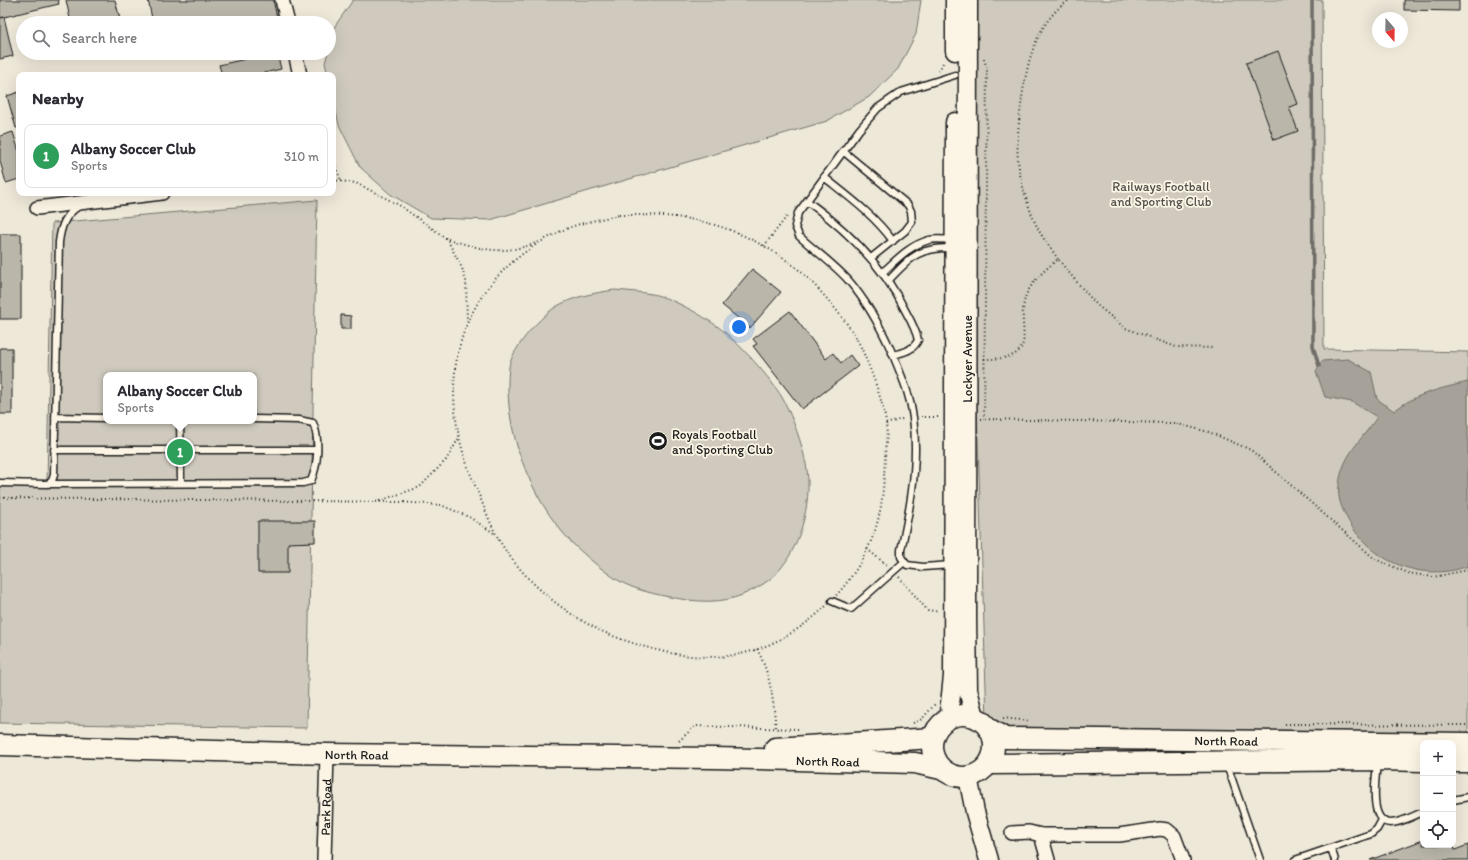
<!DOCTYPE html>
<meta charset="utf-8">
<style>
body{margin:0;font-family:Itim,sans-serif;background:#f2f2f3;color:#2b2b33}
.controls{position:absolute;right:12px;bottom:12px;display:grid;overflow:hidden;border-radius:8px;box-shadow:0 4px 16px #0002}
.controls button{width:36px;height:36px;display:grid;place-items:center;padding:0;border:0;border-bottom:1px solid #e1e1e2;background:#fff;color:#2b2b33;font:20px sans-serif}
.compass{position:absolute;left:1372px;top:12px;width:36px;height:36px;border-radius:50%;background:#fff;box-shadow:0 4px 16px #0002;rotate:160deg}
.you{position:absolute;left:739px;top:327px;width:14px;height:14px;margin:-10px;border:3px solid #fff;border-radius:50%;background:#1a73e8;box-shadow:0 0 0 6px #1a73e833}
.badge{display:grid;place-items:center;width:26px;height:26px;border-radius:50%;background:#111827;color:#fff;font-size:13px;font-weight:700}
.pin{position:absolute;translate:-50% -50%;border:2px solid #fff;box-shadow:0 1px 4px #0006}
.popup{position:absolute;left:103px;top:372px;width:154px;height:52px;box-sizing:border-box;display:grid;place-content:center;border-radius:8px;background:#fff;filter:drop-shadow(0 1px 3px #0005);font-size:13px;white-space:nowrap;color:#7c7c81}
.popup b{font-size:15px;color:#2b2b33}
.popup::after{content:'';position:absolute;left:50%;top:100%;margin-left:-8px;border:8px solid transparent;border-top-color:#fff}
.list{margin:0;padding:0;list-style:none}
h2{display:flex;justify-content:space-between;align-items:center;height:52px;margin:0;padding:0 16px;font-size:17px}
h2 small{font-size:13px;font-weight:400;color:#7c7c81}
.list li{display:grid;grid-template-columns:26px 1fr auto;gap:12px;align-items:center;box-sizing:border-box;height:64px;margin:0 8px 8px;padding:0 8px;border:1px solid #e1e1e2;border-radius:8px}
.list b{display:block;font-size:15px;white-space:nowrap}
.list p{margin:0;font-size:13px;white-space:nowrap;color:#7c7c81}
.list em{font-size:13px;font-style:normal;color:#7c7c81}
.icon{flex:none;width:22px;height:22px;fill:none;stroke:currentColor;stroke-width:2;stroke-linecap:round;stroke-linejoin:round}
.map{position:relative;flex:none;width:1468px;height:860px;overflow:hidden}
.search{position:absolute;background:#fff;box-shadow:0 4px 16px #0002;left:16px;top:16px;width:320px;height:44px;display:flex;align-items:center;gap:10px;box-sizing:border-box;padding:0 14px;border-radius:22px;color:#7c7c81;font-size:15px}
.panel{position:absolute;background:#fff;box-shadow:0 4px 16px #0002;left:16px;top:72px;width:320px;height:124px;border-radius:8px}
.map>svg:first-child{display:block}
</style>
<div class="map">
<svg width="1468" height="860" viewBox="0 0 1468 860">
<rect width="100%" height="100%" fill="#eee8d9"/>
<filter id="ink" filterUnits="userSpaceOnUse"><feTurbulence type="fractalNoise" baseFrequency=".025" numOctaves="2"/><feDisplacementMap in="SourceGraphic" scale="8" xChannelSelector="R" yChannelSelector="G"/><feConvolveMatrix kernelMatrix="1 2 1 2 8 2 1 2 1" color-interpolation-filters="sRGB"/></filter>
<g filter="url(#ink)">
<!-- green -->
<path fill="#cfcabd" stroke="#76736c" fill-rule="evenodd" d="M353 0H921L916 34 898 69 869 97 827 121 490 220 431 218 390 194 360 167 339 125 333 99V75H328L325 63 335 26Z
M964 0H1322L1324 349 1468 352V736L1026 731 1004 727 987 721Z
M317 200 307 728 0 723V484H47L52 223ZM106 375H254V421H106Z
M614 290C627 291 640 292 652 294 673 298 712 320 728 335 743 348 775 383 784 401 793 419 802 443 806 464 813 496 802 543 781 568 771 581 756 589 742 595 723 603 701 602 681 599 663 596 642 592 625 584 607 575 587 557 572 543 530 499 502 428 509 367 512 348 542 314 559 305 576 296 595 293 614 290Z"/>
<!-- water -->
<path fill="#a7a299" stroke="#6f6c67" d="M1348 359 1371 372 1377 399 1394 411C1417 393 1439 389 1468 382V566C1422 583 1371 562 1348 520 1342 509 1337 498 1339 485 1342 455 1362 440 1377 417L1352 402 1325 397 1316 371 1322 361Z"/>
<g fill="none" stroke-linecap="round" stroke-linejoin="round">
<!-- stream -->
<path stroke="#6f6c67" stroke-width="3.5" d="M1312 0 1313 346 1319 366"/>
</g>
<!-- building -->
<path fill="#bab6aa" stroke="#1c1c1c" d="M0 0H58L59 4 0 18Z
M66 0H115L121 23H71Z
M148 0H273L277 17 250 23H153Z
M1404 0H1459V11L1404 10Z
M4 17 13 56 0 59V18Z
M1278 51 1298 104 1289 107 1298 131 1274 140 1246 63Z
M272 53H277L281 69 256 75H222L219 65Z
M19 92V128H16L7 96Z
M13 132 19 152V179L6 183 0 161V136Z
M0 234H21V319H0Z
M752 269 781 292 750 328 722 305Z
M790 311 826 359 833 353 841 363 850 355 858 366 802 409 753 346 757 344 753 339Z
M341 315 351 316V329H341Z
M0 348H12V414H0Z
M258 521H315V542L288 543V573H258Z
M1423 840V845H1453L1455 850 1468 845V860H1370Z"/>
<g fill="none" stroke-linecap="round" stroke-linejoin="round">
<defs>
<path id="service" d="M843 151 908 205 911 211 912 222 905 231 871 258
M824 177C849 197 874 215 893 241
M807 201C847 230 884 266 906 312 911 321 916 330 918 340 913 351 903 352 893 355
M882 273C896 260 910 245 929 240 936 238 946 240 954 240
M888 281C911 257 918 247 953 248
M55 417 106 418
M180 421 181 482
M54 450H316
M0 483 47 484 52 481 54 475 59 242C61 226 65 215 79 206
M50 484 303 483 311 481C318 465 320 439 313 423L299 420 254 419
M952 565 923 567 907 565 901 557V550C912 501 923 440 907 391 902 376 896 362 890 348 879 324 866 301 849 281 834 264 815 251 799 236L795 226 798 213 859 130 878 108 901 92 955 75
M832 601 851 609 904 562
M1377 763C1376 777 1368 822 1390 823 1401 823 1413 816 1423 812
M1227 765 1260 860
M1453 800 1468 797
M1331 848 1335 860
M1295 860 1371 834 1377 829 1382 820"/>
<g id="minor">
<path d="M282 0 288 23"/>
<path d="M295 53 300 75"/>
<path d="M37 208 162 193"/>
<path d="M1012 833 1029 832 1041 835H1119L1160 829 1167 830 1174 836 1183 860"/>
<path d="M1041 835 1048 860"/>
<path id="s1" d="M324 860 327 754"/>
</g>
<path id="secondary" d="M968 0 967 618 968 690 975 717
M955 51V0
M951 717 950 704 953 676 955 122
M968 777 975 812 989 860"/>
<g id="primary">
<circle cx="963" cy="746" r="31"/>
<path id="s2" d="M988 728 1005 738 1468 743"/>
<path id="s3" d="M0 745 327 754 714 758 915 763 941 769"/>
<path d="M775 748 933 738"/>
<path d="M1453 762H1468"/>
<path d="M989 764 1377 760 1423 761"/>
</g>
</defs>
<!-- service casing -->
<use href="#service" stroke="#1c1c1c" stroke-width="9"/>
<!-- minor casing -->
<use href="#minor" stroke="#1c1c1c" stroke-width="16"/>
<!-- secondary casing -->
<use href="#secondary" stroke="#1c1c1c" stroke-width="21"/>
<!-- primary casing -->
<use href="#primary" stroke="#1c1c1c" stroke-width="23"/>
<!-- path -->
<path stroke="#1c1c1c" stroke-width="2" stroke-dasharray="1 3" stroke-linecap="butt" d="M984 59 987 69 984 419
M939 71 944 61
M333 159 341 181
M333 180 356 183 399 205 447 239 462 268 466 281 467 321
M619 215C653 215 681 215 715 225 742 233 771 248 794 266 811 278 847 321 857 339 867 359 884 402 886 424 888 435 885 447 885 458 884 478 883 501 878 520 862 585 795 649 727 656 687 660 650 650 613 636 571 619 532 588 506 551 494 534 487 514 479 495 471 476 463 456 459 436 439 344 480 266 566 229 582 222 602 219 619 215Z
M448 239C483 250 503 256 538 242
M764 246 788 215
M1058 259C1053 251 1046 243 1041 234 1032 220 1021 185 1019 168 1016 150 1018 131 1020 113 1025 73 1032 25 1069 0
M984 359C1047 360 1012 327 1027 293 1034 279 1047 268 1058 259L1075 280 1097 305 1125 328 1176 347 1214 348
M921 417H939
M981 419 1174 423 1209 432 1251 450 1375 559 1408 573 1433 577 1468 570
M886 424 905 418
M0 498 400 502 441 505 469 517 494 533
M379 501 420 487 446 460 459 438
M867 549 888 566
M899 577 928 611 938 610
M757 649C771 676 773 699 776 729
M1003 718 1029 721
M913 723 922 719 935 704
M1285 724 1468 725
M679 741 695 726 798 729"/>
<!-- service -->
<use href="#service" stroke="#fcf5e5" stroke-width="6"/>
<!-- minor -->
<use href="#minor" stroke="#fcf5e5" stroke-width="13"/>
<!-- secondary -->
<use href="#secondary" stroke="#fcf5e5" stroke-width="18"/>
<!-- primary -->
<use href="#primary" stroke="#fcf5e5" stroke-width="20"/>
</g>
</g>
<!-- icons -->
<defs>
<symbol id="stadium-disc" viewBox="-11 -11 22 22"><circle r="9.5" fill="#1c1c1c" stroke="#fcf5e5"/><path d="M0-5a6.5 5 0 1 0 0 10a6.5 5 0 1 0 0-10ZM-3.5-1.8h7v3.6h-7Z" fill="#fff"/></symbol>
</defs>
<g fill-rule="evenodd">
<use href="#stadium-disc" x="647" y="430" width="22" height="22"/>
</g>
<g text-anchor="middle" stroke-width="3.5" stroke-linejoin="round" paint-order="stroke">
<!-- park labels -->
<g font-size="13" fill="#52504c" stroke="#fcf5e5">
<text x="1161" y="191">Railways Football<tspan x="1161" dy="15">and Sporting Club</tspan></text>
</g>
<!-- street labels -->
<g font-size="13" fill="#1c1c1c" stroke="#fcf5e5">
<text transform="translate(967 359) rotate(-90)" y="5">Lockyer Avenue</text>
<text dy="5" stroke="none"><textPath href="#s2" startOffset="241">North Road</textPath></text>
<text dy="5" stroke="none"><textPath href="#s3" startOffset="357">North Road</textPath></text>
<text dy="5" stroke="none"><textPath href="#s3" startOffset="828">North Road</textPath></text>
<text dy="5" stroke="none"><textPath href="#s1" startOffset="53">Park Road</textPath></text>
</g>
<!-- poi labels -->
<g font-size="13" fill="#1c1c1c" stroke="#fcf5e5" text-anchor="start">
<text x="672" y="439">Royals Football<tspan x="672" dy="15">and Sporting Club</tspan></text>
</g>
</g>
</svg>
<div class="controls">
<button>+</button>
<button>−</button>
<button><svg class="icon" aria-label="locate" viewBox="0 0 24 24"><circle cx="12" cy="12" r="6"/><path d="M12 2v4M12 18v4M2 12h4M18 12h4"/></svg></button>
</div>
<svg class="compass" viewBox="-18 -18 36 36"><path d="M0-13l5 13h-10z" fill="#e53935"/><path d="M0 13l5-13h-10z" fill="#7c7c81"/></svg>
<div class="you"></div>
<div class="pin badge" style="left:180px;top:452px;background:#2e9e5b">1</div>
<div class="popup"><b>Albany Soccer Club</b>Sports</div>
<div class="search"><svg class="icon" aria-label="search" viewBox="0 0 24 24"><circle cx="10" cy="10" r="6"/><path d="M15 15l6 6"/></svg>Search here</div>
<section class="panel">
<h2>Nearby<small></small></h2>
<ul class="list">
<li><span class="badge" style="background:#2e9e5b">1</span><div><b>Albany Soccer Club</b><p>Sports</p></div><em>310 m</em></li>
</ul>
</section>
</div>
